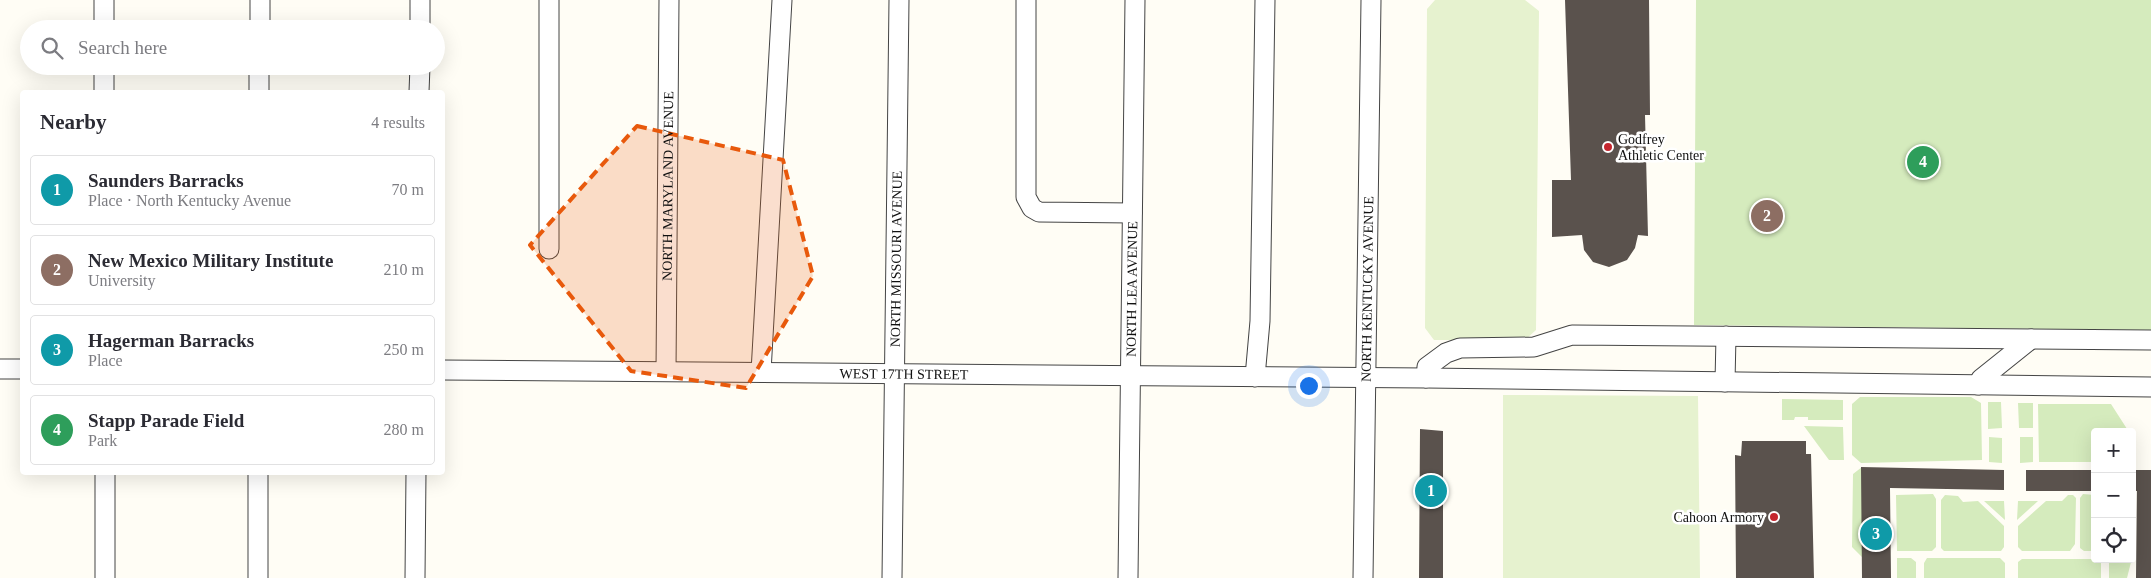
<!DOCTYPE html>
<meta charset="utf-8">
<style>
body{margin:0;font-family:"Times New Roman",serif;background:#f7f7f7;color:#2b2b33}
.controls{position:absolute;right:15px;bottom:15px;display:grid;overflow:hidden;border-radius:5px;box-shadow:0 5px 20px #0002}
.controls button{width:45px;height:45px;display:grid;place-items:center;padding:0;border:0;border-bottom:1px solid #e1e1e2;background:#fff;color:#2b2b33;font:25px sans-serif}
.you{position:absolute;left:1308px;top:385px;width:18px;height:18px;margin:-12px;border:4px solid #fff;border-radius:50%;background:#1a73e8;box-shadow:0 0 0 8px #1a73e833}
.badge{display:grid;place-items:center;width:32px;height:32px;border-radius:50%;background:#c4262e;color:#fff;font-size:16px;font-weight:700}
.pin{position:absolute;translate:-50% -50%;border:2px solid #fff;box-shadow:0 1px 5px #0006}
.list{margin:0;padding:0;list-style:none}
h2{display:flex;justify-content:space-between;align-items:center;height:65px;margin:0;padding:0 20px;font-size:21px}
h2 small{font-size:16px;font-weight:400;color:#7c7c81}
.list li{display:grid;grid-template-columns:32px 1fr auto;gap:15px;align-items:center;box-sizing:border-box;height:70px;margin:0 10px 10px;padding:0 10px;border:1px solid #e1e1e2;border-radius:5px}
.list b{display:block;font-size:19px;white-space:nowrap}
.list p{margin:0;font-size:16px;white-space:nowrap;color:#7c7c81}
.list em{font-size:16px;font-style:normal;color:#7c7c81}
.icon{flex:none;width:28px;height:28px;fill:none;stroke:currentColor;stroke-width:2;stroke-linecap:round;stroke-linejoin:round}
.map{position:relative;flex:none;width:2151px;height:578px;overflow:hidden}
.search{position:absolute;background:#fff;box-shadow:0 5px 20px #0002;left:20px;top:20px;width:425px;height:55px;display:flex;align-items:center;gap:12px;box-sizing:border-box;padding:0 18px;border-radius:28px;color:#7c7c81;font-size:19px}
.panel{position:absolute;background:#fff;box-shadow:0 5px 20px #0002;left:20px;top:90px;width:425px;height:385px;border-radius:5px}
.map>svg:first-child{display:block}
</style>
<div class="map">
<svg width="2151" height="578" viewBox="0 0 2151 578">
<rect width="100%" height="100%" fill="#fffdf5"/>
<!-- green -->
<path fill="#d5ebbd" d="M1696 0H2151V330L1694 325Z
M1860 397H1971L1981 403 1982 460 1861 463 1852 455V404Z
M1782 399 1843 400V420H1808V417H1795L1794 420H1782Z
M1988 402H2001L2002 428 1988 429Z
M2018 403H2033V428H2019Z
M2038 404H2111L2129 432H2095V462H2039Z
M1804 426 1843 427 1844 460H1829Z
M1989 437 2002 438V463L1989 462Z
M2020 437H2033V462L2020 463Z
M1862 467 1864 559 1852 547 1853 474Z
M1933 494 1936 499V547L1932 551H1897L1896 495Z
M2083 494 2095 495V551H2084L2080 548V498Z
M1945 495 1958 496 1963 502 1978 501 2004 526V547L2001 551H1944L1941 548V500Z
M2068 495H2073L2076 498 2075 544 2070 551H2022L2018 547V526L2046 501H2062Z
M1984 501H2004L2005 520Z
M2018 501H2038L2017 520Z
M1897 558H1911L1916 562V578H1897Z
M1927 558H2000L2005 563V578H1924V563Z
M2022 559H2098L2101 563V578H2018V562Z
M2112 559H2127L2131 562 2127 578H2109V562Z"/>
<!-- pitch -->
<path fill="#e6f2cf" d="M1435 0H1525L1539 11 1536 330 1525 340H1434L1425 328 1427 9Z
M1503 395 1698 396 1700 578H1503Z"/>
<!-- building -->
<path fill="#5a524d" d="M1565 0H1649L1650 115H1645L1648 236 1638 235 1635 248 1627 260 1609 267 1593 262 1584 250 1582 235 1552 237V180H1571Z
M1420 429 1443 431V578H1419Z
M1742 441H1806V454H1811L1814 578H1736L1735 455 1741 456Z
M1861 467 2004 470V490L1890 488 1891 578H1862Z
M2026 470H2095V491H2026Z
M2132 470H2151V578H2136L2137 491H2132Z"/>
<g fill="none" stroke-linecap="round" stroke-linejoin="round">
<defs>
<g id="minor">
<path d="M104 0V29"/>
<path d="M549 0V249"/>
<path d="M1026 0V197L1032 208 1039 212 1132 213"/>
<path d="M260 29V0"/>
<path d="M420 29V0"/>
<path d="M104 66V92"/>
<path d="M259 92V66"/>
<path d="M419 92 420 66"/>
<path d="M0 369H22"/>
<path id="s1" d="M442 370 1426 378 2151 387"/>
<path id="s2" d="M666 371 669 0"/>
<path d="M761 372 782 0"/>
<path d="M1255 377 1260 321 1265 0"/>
<path d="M1426 378 1427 367 1446 353 1460 348 1534 347 1572 335 2151 340"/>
<path d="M1725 382 1726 336"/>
<path d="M1978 385 1981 379 2031 339"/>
<path d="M105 472V578"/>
<path d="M258 578V472"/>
<path d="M415 578 416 472"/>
<path id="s3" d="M892 578 899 0"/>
<path id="s4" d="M1128 578 1135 0"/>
<path id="s5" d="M1363 578 1371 0"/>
</g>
</defs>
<!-- minor casing -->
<use href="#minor" stroke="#444" stroke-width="21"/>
<!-- minor -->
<use href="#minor" stroke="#fff" stroke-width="19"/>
</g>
<!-- marked area -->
<path fill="#e8590c" fill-opacity="0.2" stroke="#e8590c" stroke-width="4" stroke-dasharray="10 6" stroke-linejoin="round" d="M637 126 783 160 813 276 746 388 631 371 530 245Z"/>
<!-- markers -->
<g fill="#c4262e" stroke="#fff" stroke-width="2">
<circle cx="1608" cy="147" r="5"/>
<circle cx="1774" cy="517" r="5"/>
</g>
<g text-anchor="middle" stroke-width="5" stroke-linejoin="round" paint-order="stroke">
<!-- poi labels -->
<g font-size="14" fill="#111" stroke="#fff" text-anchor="start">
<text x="1618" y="144">Godfrey<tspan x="1618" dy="16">Athletic Center</tspan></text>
<text x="1764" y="522" text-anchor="end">Cahoon Armory</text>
</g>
<!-- street labels -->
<g font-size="14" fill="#111" stroke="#fff">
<text dy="5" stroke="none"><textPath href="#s2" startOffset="185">NORTH MARYLAND AVENUE</textPath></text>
<text dy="5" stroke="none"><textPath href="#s3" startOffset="319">NORTH MISSOURI AVENUE</textPath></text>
<text dy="5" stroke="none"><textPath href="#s4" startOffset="289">NORTH LEA AVENUE</textPath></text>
<text dy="5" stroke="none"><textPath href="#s5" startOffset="289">NORTH KENTUCKY AVENUE</textPath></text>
<text dy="5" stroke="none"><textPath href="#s1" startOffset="462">WEST 17TH STREET</textPath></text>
</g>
</g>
</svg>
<div class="controls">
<button>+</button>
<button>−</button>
<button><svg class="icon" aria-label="locate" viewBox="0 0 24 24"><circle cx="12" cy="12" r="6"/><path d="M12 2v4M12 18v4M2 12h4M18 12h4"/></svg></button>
</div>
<div class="you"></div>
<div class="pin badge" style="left:1431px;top:491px;background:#0f9aa8">1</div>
<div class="pin badge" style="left:1767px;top:216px;background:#8d6e63">2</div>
<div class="pin badge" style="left:1876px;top:534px;background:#0f9aa8">3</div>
<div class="pin badge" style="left:1923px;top:162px;background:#2e9e5b">4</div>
<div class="search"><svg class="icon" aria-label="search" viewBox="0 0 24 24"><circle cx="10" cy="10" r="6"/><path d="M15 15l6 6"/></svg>Search here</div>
<section class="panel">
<h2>Nearby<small>4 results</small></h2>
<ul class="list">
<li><span class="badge" style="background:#0f9aa8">1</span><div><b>Saunders Barracks</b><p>Place · North Kentucky Avenue</p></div><em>70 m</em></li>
<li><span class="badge" style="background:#8d6e63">2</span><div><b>New Mexico Military Institute</b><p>University</p></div><em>210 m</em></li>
<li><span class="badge" style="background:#0f9aa8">3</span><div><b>Hagerman Barracks</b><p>Place</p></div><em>250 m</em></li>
<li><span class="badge" style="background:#2e9e5b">4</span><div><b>Stapp Parade Field</b><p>Park</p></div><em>280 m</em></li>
</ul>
</section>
</div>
